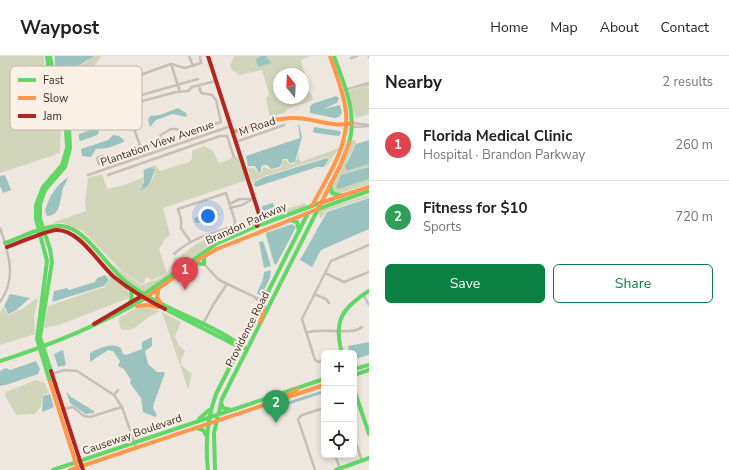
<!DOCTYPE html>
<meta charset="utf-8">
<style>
body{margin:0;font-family:"Nunito Sans",sans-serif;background:#f2f2f2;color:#222}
.controls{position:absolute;right:12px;bottom:12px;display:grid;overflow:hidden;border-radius:6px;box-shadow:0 2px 6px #0003}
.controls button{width:36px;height:36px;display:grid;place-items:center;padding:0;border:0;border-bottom:1px solid #e0e0e0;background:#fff;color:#222;font:20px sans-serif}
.compass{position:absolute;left:273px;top:12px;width:36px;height:36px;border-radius:50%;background:#fff;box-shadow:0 2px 6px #0003;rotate:342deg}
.you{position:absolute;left:208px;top:160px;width:14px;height:14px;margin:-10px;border:3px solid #fff;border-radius:50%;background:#1a73e8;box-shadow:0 0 0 6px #1a73e833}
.badge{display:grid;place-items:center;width:26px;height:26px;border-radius:50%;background:#0b8043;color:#fff;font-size:13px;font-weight:700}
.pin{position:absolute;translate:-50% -33px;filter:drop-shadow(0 1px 2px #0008)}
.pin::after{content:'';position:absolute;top:21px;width:14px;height:12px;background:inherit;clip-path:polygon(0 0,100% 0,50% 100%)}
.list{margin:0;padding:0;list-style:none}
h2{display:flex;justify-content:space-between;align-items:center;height:52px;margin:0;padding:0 16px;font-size:17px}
h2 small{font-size:13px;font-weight:400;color:#767676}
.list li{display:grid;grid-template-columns:26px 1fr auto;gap:12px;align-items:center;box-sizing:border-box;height:72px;padding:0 16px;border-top:1px solid #e0e0e0}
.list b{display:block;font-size:15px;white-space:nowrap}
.list p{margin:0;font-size:13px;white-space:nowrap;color:#767676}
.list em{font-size:13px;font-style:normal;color:#767676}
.actions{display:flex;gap:8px;padding:12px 16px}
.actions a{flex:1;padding:9px 0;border:1px solid #0b8043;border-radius:6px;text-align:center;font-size:14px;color:#0b8043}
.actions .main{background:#0b8043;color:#fff}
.icon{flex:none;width:22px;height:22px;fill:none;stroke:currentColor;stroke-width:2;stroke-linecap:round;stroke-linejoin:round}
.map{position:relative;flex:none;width:369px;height:414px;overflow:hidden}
header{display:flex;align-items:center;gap:24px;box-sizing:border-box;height:56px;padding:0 20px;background:#fff;border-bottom:1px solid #e0e0e0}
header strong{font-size:19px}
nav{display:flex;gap:22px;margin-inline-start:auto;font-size:14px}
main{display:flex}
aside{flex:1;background:#fff}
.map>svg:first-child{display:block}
</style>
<header>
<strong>Waypost</strong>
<nav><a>Home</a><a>Map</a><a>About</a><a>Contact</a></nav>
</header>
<main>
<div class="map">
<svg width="369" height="414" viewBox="0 0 369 414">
<rect width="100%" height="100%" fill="#eee7e0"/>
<!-- green -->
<path fill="#d0d4b8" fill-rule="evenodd" d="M0 0H44C43 24 54 26 59 46 63 62 60 81 60 97L0 117Z
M96 0H101C94 13 85 15 90 32L83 18 77 14 73 17 66 34 59 23 64 27 67 26 75 12Z
M234 0H261L256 3 269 4 266 0H310L301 4C301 9 304 13 305 18 306 24 303 29 305 35L311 37 313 44 287 53 286 56 270 61 266 42 269 38 262 14 240 19 232 14 230 10ZM279 18H303V42H279Z
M369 28V58L356 62 347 36Z
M352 84H355L356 88 348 102V115L369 108V111L342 119 369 121V128L338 138 334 137 331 129Z
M204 90 213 95 219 107 239 100 247 124 163 152 170 179 163 185V187L159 193 167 217 152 224 146 221 144 227 141 228 122 215 83 175 63 167 53 168 55 166 86 155 85 146 88 122 102 118 107 133 124 129 142 122 144 121 143 114 155 109 160 115 189 106 192 103V95ZM155 113 152 125 144 132H139L143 129 145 116Z
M339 92 328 109H326L330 103 327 101 264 120 255 125 253 128 247 111 255 113 259 118 262 116 263 110 270 114 281 112 283 104H286L290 108H294L300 96 299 102 301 106Z
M369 139V141L326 155 321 163 318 155Z
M306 147V150L266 165 261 161Z
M259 164 256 168 209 190 144 236C123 229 93 191 77 175L111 208 141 229C159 223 170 220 174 201H179L197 187Z
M107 220H109L127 233 131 241 59 269 44 272 48 250 104 231 110 224Z
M36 243H38L34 260 35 278 0 289V257L3 251 8 259 22 253Z
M140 250 160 255C156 257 153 259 149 261 138 267 135 277 121 273L119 266V262Z
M162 256 181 266 175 280 178 288 185 295 181 304V309L192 318 188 333Z
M36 324 45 327 49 337 43 339 41 351 34 358 16 359 5 340 6 336Z"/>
<!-- water -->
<path fill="#9ac3c0" d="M55 0H95L74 12 66 26H64C56 18 54 11 55 0Z
M261 0H266L271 7 258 11 256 3Z
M336 40 339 42 337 47 323 53 340 49 342 57 339 61 335 62 310 57V51L312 48Z
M178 52 186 57 187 61 173 58 156 64 150 71 148 64 150 60 160 59Z
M298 69H299L302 81 295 106 290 107 287 103H283L280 111 271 113 267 109H263L261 111V116L259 117 255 110H248L246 100 300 82Z
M314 71 340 75 341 77 339 80 316 77 313 76Z
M97 72 99 77 97 79 81 85 79 83V78Z
M113 79 119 80 124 84V86L108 92 96 93 91 101 82 100 81 93 108 84Z
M369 84V108L347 115 345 111 356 88Z
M327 102 329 103 324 111H317L256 131 254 129 255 126 264 121Z
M369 111V123L338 133 336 131 341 119Z
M149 112 155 113C151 123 152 130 140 134L144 126V114Z
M5 119 11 134 3 137 0 130V120Z
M68 121C67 125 65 128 63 132 60 143 61 160 47 160L45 155C49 140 56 130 68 121Z
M369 142V173L321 194 312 211 300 204 327 156Z
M273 147 276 154 263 158 262 150Z
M216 154 219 159 214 162 198 167 195 166 194 163 197 161Z
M292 168 296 171 276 209 274 207 266 179V177Z
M263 185 271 210 264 212 259 186Z
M271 214 270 222 261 240 257 237 263 223 264 216Z
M105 219 109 224 104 230 52 246 54 235 67 232 69 234 95 226 97 222Z
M10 238 30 242 15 255 8 258 4 250Z
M152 281V290L145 295 148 308 157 316H164L165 317 154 347 153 352 157 359 155 361 143 356 141 342 130 327 131 324 124 313 118 310 120 305 113 295 108 294 90 306V297C100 292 111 286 121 292L123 298 126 299 142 293V286Z
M369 286V299L354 303V297H349L348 290Z
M63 294 66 309 58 311 54 298Z
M36 305 40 313 38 318 9 328 0 330V315L6 312 10 314Z
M324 334V337L284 350 283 348 287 346Z
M66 335 71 341 94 355V357L86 358 70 347Z
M50 338 54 351 42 356 43 340Z"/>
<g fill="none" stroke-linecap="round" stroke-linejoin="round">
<!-- street -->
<path stroke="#c7beb8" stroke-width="2.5" d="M189 0 193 10
M369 0V1
M351 2 357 0
M171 8 180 36
M122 24 131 42 198 23
M116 28 124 46 133 51
M345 34 369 27
M130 62 125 64H105L95 35 171 8 185 12 201 7 200 0
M352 67 369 69
M352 71 369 70
M236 86 284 69
M144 100 130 62 133 51 139 46 176 36 188 35 192 31 216 25
M105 106 103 100 97 102 99 108 105 106 154 88 161 79 171 73H176L189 77 221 66 216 44 212 39 201 37 199 30
M88 119 231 70
M108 119 220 80H227L234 101
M229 148 240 143H254
M230 152 242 149 253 143
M0 172C9 198 17 222 0 246
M174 198C192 182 212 177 234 170L235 165 226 137 178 153 181 163V172L190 185
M204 208 219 224 263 245
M325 217 344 226 369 216
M314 238 326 243 329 247
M363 238 369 249
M255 242 262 247
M202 270 213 249 227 228
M306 277C322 271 352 280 362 271
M324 304 318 306 315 304 302 263 331 205 369 189
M51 318 65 314 77 315 114 339 122 351 136 391
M114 339 118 334
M63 353 73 351 84 360 90 361 122 351
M357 390 362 405
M335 399 340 413
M315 414 298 363 302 359 324 352"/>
<!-- fast -->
<path stroke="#63d668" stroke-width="4" d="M47 0 49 19 65 53 67 92 62 109 43 131 36 149V163L47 205 37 283 50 326
M50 0 53 18 68 51 70 92 65 111 45 134 40 148V163L50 193 52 206 40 281 51 315
M334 0C344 28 358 58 349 87
M330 129 332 137 342 140
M290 164 297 166 299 175
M5 187C23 181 48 166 67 171 87 176 108 211 125 225 162 255 211 265 247 294
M194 207 204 208V201
M140 241 216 188 257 170 320 147
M130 247 132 241 131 235
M165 253 241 292
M342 297C333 265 342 252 369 235
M0 305C51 289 98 270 144 243
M354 313 369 309
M354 319 369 314
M354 333 369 378
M221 347 223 352 231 354
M199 363 209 354
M197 372 203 374 206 379
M53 414 324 323
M208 414C205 388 207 363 216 338L308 157
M215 414 214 377 222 343 318 153 369 135
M336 414 369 402"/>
<!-- slow -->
<path stroke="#ff974d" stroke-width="4" d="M233 76C252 70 273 62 294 62 314 62 332 72 352 67
M320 147 369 131
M312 150C327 121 349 91 346 56 344 37 336 18 330 0
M158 235 157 242 161 247
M144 243 201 202 217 193 318 153 341 108 349 87
M137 250 147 249 158 251
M260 266 264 252 263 245
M50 326 78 414
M277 345C282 338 292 340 297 333
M70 414 324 329"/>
<!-- jam -->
<path stroke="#b3261e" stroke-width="4" d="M208 0 260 161 257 170
M7 191C19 187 45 175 56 174 79 173 98 207 114 221 130 234 147 244 165 253
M94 268 140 241
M51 315 83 414"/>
</g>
<g text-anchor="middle" stroke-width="4" stroke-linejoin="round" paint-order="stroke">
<!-- street labels -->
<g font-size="11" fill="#372b27" stroke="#fbf0e6">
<text transform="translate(257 70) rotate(-19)" y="4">M Road</text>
<text transform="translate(157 87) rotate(-19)" y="4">Plantation View Avenue</text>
<text transform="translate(246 167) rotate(-24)" y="4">Brandon Parkway</text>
<text transform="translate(247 273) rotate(-63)" y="4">Providence Road</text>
<text transform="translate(132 378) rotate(-19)" y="4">Causeway Boulevard</text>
</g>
</g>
<!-- legend -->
<rect x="10" y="10" width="132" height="64" rx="6" fill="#fbf0e6" stroke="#c0b5ad" stroke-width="1"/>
<rect x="18" y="22" width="18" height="4" fill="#63d668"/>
<rect x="18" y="40" width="18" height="4" fill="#ff974d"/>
<rect x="18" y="58" width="18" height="4" fill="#b3261e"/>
<g font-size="11" fill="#372b27">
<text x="43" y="28">Fast</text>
<text x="43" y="46">Slow</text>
<text x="43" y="64">Jam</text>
</g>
</svg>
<div class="controls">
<button>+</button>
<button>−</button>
<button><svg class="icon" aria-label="locate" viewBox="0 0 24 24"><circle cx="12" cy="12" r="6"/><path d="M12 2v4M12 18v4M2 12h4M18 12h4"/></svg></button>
</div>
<svg class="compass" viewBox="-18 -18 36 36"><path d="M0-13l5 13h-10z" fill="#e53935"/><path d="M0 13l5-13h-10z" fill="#767676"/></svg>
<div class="you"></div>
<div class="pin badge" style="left:185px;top:234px;background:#e0444e">1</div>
<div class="pin badge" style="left:276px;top:367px;background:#2e9e5b">2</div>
</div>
<aside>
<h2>Nearby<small>2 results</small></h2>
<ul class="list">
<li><span class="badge" style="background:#e0444e">1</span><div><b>Florida Medical Clinic</b><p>Hospital · Brandon Parkway</p></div><em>260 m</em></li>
<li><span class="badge" style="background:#2e9e5b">2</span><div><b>Fitness for $10</b><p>Sports</p></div><em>720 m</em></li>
</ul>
<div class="actions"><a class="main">Save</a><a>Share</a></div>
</aside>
</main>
